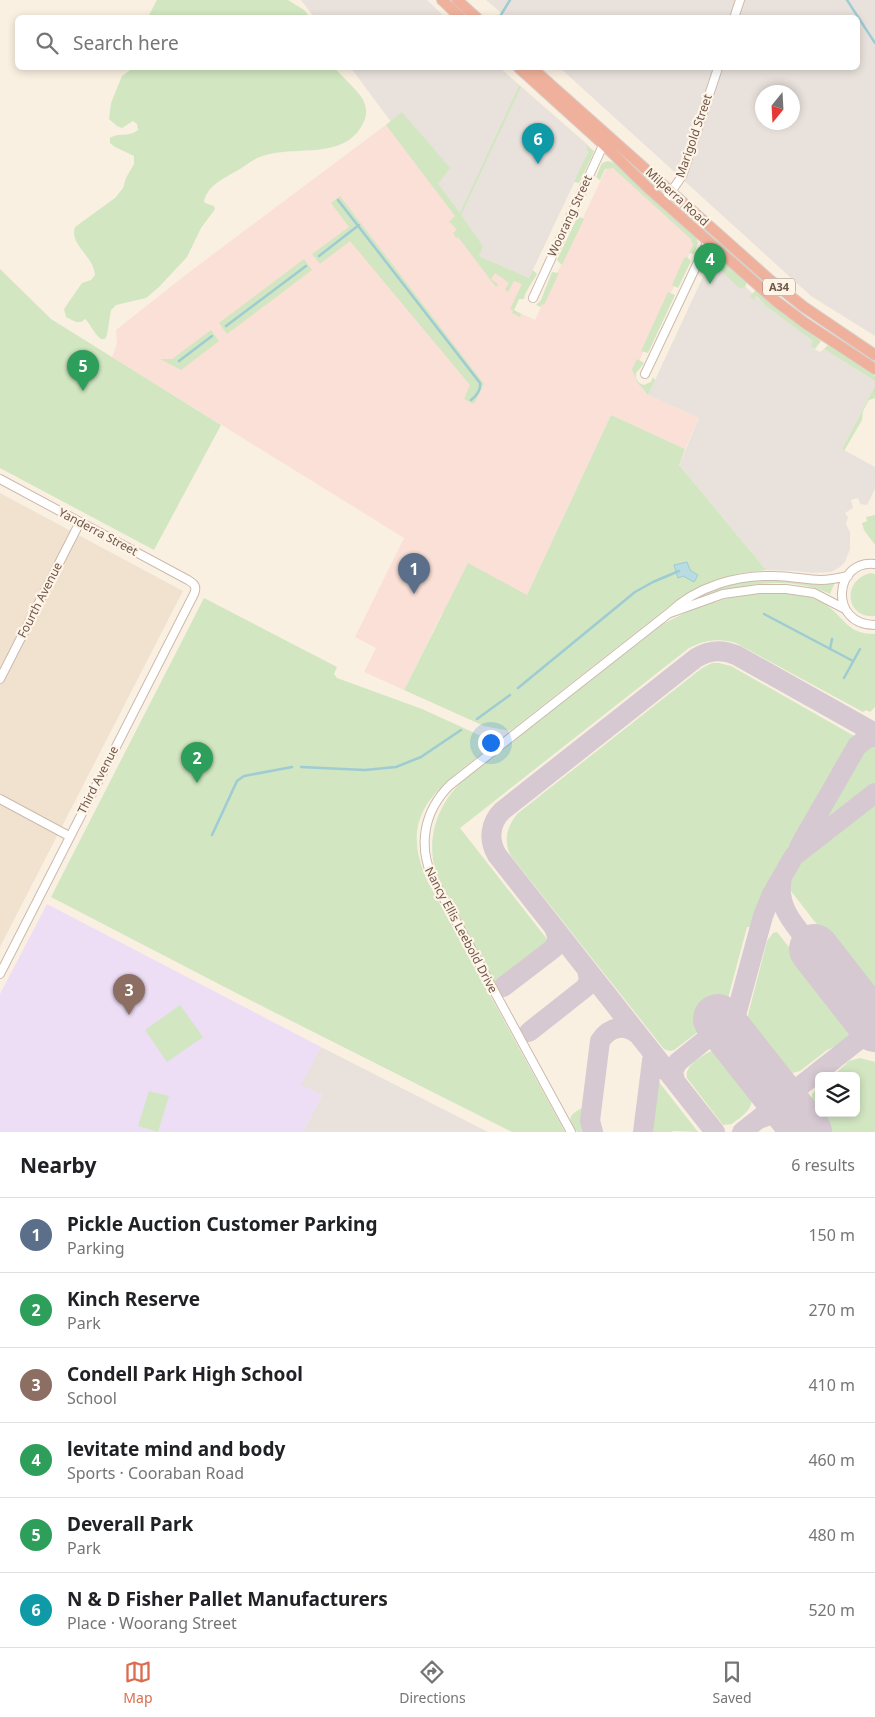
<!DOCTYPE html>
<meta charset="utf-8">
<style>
body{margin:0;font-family:"Noto Sans",sans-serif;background:#f2f2f2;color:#202124}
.controls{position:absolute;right:15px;bottom:15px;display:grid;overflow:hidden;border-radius:8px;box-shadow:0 2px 8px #0003}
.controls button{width:45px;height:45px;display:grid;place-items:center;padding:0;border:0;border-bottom:1px solid #e0e0e0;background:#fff;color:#202124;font:25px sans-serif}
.compass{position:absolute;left:755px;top:85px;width:45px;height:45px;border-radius:50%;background:#fff;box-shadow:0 2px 8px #0003;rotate:198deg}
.you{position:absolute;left:490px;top:742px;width:18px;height:18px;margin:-12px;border:4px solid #fff;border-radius:50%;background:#1a73e8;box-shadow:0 0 0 8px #1a73e833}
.badge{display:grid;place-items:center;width:32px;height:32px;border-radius:50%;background:#dc6c4f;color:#fff;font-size:16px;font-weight:700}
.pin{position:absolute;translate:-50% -41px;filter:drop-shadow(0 1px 2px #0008)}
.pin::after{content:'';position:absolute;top:26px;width:18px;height:15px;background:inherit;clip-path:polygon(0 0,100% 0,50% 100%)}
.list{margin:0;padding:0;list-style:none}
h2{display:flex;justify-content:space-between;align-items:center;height:65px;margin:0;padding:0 20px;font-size:21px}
h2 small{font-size:16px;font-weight:400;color:#757577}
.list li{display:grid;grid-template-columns:32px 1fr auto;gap:15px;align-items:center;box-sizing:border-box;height:75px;padding:0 20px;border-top:1px solid #e0e0e0}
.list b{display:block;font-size:19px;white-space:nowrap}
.list p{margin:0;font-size:16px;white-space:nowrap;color:#757577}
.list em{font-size:16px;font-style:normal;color:#757577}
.icon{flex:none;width:28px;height:28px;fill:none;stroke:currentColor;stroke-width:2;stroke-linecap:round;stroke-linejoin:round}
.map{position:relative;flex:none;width:875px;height:1132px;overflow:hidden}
.search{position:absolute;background:#fff;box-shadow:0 2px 8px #0003;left:15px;right:15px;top:15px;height:55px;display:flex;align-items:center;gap:12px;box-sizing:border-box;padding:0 18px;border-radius:8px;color:#757577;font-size:19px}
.sheet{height:515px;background:#fff}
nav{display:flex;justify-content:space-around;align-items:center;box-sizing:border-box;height:70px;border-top:1px solid #e0e0e0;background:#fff;font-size:14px;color:#757577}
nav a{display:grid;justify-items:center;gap:2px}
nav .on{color:#dc6c4f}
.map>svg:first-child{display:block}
</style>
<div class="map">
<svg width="875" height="1132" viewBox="0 0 875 1132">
<rect width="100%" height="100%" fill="#faf0e1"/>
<!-- residential -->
<path fill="#f1e2d0" d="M0 493 183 591 0 947Z"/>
<!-- commercial -->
<path fill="#fae0d6" d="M391 121 483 246 479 256 529 278 514 310 535 320 606 169 612 167 691 237 694 242 692 248 635 370 633 369 637 382 648 395 699 418 685 449 611 415 527 595 441 615 404 690 364 672 376 648 355 637 404 538 112 357 117 344 116 330 188 273Z"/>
<!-- industrial -->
<path fill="#e9e2dc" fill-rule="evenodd" d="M301 0H427L445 17H314Z
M486 0H875V336L811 296 560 68H858V18L506 17ZM762 92H792V122H762Z
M351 68H500L588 145 589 147 585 160 529 278 479 256 483 246Z
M719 262 766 306 814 341 811 347 820 352 824 349 875 381V386L842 449 875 467V489L867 505 860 504 858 498 851 500 853 508 845 513 848 517 846 524 850 532V549L845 562 840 567 831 572 812 573 795 571 766 570 679 465 699 418 648 395 708 266Z
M321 1047 488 1132H303L322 1095 300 1085Z"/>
<!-- education -->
<path fill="#eddef6" d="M47 904 321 1047 301 1085 322 1095 303 1132H0V994Z"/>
<!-- green -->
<path fill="#d1e6c1" d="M157 0H288L304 10 310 17H148Z
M133 68H335C341 76 362 94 364 102 368 112 366 119 361 127 342 159 297 146 266 155 253 158 245 167 233 173 221 180 208 186 204 201L205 203 214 206 215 209 201 228 187 257 159 287 146 298 116 305 111 310 107 335 105 339H101C93 333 91 324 85 319L81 322H76L66 317 64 309 82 283 91 280 95 275C94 256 69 245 75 227L115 198 123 188 126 178 134 164V156L115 147 110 143V138C119 132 127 138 138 130L137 124 133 121 122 128 117 126 109 119 111 103 122 76Z
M519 86 521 87 461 215 483 246 479 256 529 278 533 270 537 274C533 282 525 291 524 299H519L514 310 521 314 520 317 512 313 513 310 510 309 522 284 514 281 508 292 505 289 509 283 495 273 491 279 498 284 496 287 458 237 456 238 453 233 457 230 450 222 445 226 455 216 386 125 402 112 450 168 438 184 460 213Z
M586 145 594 151 593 154 579 183 574 182 588 152Z
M608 161 614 163 696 236 698 243 694 254 689 253 693 245 691 239 613 168 605 169 600 180 596 177 602 163Z
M340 196 484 384 474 404 464 399 470 385 350 241 320 264 312 254 349 227 331 203Z
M578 216 584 219 562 265 557 260Z
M711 254 718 256 747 282 745 287 739 288 716 266 709 268 703 264 706 258Z
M687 257 691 261 678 288 672 285 684 258Z
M304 259 312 270 227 334 219 323Z
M0 269 51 319 221 425 154 550 0 468Z
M552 272 559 273 544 305 542 304 541 307 536 305 541 300Z
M756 290 782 313 821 341 815 349 811 347 813 341 766 306 756 296 754 300 750 296Z
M668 292 675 295 648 353 641 351Z
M211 330 219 341 181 370 160 359H172Z
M828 345 875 376V381L824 349Z
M637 359 644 363 636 373C635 379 638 383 644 385L651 382 653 377 655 380 648 395 637 382 632 369Z
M875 386V398L869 400 863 411 862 420 844 451 842 449Z
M611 415 685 449 679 465 766 570 741 573 715 580 681 597 510 731 484 726 404 690 468 563 527 595Z
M875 515V545L864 530 862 523 867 521 866 517Z
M870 573 875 574V616C846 619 841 581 870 573Z
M771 578 835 582 830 594C782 571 726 588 680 606 711 586 735 582 771 578Z
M762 592C783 593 804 592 823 603 845 616 845 634 875 634V707L870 712 866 710 863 712 736 643C719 638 704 640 689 648L460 828 550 943 548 948 497 988 436 874C426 839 436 807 462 781L663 624C696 606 725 597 762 592Z
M204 598 337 667 334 674 337 678 422 709 490 740V747C440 787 394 812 429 884L565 1132H512L242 996 51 897Z
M712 663H719L731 666 856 737 754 913 750 927H747L727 1002 724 1000 698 1019 703 1028 674 1050 670 1051 664 1049 511 856C503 841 507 827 517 814L702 668Z
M875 744V785L816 831 863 748 868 745Z
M875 801V999L787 886 790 874 795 864Z
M777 932 854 1029 853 1034 838 1045 827 1050 800 1071 792 1073 786 1071 782 1068 746 1023 767 941 773 933Z
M180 1005 203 1037 167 1062 145 1030Z
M711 1051 717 1052 720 1055 751 1094C755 1109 742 1116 732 1124L723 1125 687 1078C684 1066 702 1056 711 1051Z
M860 1058 875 1062V1132H831L811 1105 812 1094 819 1087V1113H856V1076H833L849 1061Z
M653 1081 659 1082 698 1132 673 1131 672 1132H647Z
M149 1091 169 1096 158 1132 138 1126Z
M582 1108 586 1114 583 1132H577C568 1119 567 1116 582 1108Z"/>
<!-- water -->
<path fill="#b8dce2" stroke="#9fcbd3" d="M687 562 690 570 698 575 694 582 683 576 678 578 674 565Z"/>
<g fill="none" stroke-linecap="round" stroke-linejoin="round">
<!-- stream -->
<path stroke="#9fcbd3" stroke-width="2.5" d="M847 0 875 43
M499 18 510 0
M338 200 480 383C481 390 476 396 471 400
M319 256 359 225
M226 326 306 266
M179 361 212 336
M764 614 853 661
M830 649 832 639
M844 678 860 649
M518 688 635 592 653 582 679 571
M477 719 510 695
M301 767 365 770 396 767 421 757 461 730
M212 835 237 781 244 776 292 767"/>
<!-- taxiway -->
<path stroke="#d6c9d2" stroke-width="20" d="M799 847 857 746 866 739 875 736
M782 878C775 907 797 928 814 949
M503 987 554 948 558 939 555 930
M529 1032 586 987 589 979 587 970
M675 1081 673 1071 678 1062 736 1015 763 916 772 894 794 856 875 793
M759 1119C778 1110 794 1117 806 1132
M593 1132 590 1121 600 1041C609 1027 625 1023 637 1034
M643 1132 653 1053
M715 1132 497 855C488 840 490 823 502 811L696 658C709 650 722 649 736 655L875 733
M742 1132 875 1027"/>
<!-- runway -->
<path stroke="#d6c9d2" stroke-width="50" d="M814 949 875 1027
M718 1019 807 1132"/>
<defs>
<path id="minor" d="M734 18 740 0
M664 202 682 176 718 68
M533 298 605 141
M645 374 708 241
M0 479 188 580C195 584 197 587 194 594L0 974
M875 564C834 559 828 625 875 625
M670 613 723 594 759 589H786L814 593 845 609
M0 679 80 522
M0 799 69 836
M571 1132 432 877C418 844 424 811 450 785L669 613C697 586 737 575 775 576 791 576 806 580 821 580 830 580 839 578 848 576"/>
<path id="highway" d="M442 0 461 18
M457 0 477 18
M519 68 603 144 647 187 777 302 805 323 875 369
M532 68 770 280 804 307 875 355"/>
</defs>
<!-- minor casing -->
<use href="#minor" stroke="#ccbaac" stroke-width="10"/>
<!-- highway casing -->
<use href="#highway" stroke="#d7d0cc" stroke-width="12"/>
<!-- minor -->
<use href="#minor" stroke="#fff" stroke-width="8"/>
<!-- highway -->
<use href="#highway" stroke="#f0b19c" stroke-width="10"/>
</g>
<g text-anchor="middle" stroke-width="4.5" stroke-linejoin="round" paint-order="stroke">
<!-- shield labels -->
<rect fill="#fef4e7" stroke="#9a8679" stroke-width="1" x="763" y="278.5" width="32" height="17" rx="4"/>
<g font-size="11" font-weight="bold" fill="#6f574a">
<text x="779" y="291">A34</text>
</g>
<!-- street labels -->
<g font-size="12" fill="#6f574a" stroke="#fef4e7">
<text transform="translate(694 136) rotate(-71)" y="4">Marigold Street</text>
<text transform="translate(677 197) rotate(42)" y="4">Milperra Road</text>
<text transform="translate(570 216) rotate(-65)" y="4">Woorang Street</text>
<text transform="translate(98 532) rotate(28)" y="4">Yanderra Street</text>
<text transform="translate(40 600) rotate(-63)" y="4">Fourth Avenue</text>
<text transform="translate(98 780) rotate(-63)" y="4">Third Avenue</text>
<text transform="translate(461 930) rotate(62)" y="4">Nancy Ellis Leebold Drive</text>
</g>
</g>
</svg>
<div class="controls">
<button><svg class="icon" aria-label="layers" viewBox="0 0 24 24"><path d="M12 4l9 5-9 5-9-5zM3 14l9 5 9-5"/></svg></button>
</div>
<svg class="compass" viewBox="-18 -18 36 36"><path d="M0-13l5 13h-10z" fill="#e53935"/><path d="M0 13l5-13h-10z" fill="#757577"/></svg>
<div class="you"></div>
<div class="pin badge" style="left:414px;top:594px;background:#5c6f8a">1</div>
<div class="pin badge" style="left:197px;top:783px;background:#2e9e5b">2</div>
<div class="pin badge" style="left:129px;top:1015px;background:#8d6e63">3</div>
<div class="pin badge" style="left:710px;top:284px;background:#2e9e5b">4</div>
<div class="pin badge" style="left:83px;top:391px;background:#2e9e5b">5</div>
<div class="pin badge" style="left:538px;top:164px;background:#0f9aa8">6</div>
<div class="search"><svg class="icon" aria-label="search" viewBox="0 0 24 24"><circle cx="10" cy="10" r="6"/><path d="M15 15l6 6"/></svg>Search here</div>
</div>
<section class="sheet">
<h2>Nearby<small>6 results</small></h2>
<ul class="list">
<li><span class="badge" style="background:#5c6f8a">1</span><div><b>Pickle Auction Customer Parking</b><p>Parking</p></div><em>150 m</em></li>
<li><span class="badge" style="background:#2e9e5b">2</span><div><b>Kinch Reserve</b><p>Park</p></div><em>270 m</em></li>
<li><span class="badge" style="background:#8d6e63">3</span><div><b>Condell Park High School</b><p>School</p></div><em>410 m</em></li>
<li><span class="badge" style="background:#2e9e5b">4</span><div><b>levitate mind and body</b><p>Sports · Cooraban Road</p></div><em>460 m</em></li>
<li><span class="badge" style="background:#2e9e5b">5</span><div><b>Deverall Park</b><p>Park</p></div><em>480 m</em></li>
<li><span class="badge" style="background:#0f9aa8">6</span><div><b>N &amp; D Fisher Pallet Manufacturers</b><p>Place · Woorang Street</p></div><em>520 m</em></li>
</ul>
</section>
<nav>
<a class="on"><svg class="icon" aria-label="map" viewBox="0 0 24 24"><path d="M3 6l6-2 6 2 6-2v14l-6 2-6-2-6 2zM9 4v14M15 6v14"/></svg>Map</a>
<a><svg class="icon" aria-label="directions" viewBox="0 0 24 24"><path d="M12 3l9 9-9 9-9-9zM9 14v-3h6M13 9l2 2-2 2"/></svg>Directions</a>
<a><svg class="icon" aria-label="saved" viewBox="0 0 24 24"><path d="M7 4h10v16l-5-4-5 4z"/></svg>Saved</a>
</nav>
